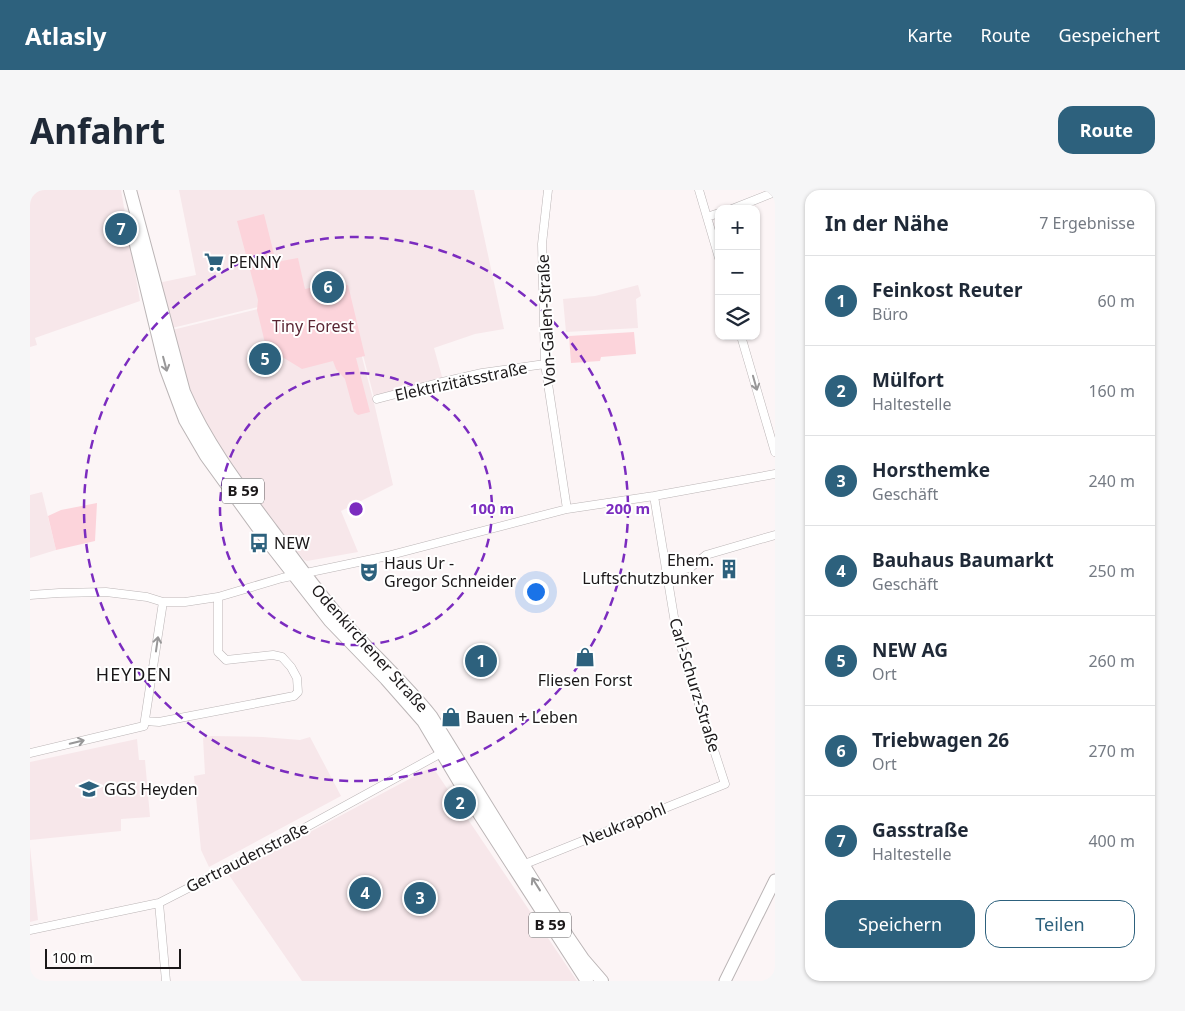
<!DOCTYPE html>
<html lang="de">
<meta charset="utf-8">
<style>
body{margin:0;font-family:"Noto Sans",sans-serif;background:#f6f6f7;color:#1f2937}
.controls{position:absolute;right:15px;top:15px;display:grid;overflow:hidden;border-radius:10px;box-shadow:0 1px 4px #0004}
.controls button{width:45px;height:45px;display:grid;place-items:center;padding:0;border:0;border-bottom:1px solid #e0e1e3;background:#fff;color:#1f2937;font:25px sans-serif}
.scale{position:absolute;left:15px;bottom:12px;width:136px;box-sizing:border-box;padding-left:5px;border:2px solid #1b1819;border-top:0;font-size:14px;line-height:18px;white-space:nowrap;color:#1b1819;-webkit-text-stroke:4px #fff;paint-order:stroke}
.you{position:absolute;left:505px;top:401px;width:18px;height:18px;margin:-12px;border:4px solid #fff;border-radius:50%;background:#1a73e8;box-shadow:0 0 0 8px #1a73e833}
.badge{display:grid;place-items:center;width:32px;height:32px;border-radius:50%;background:#2d617d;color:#fff;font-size:16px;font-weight:700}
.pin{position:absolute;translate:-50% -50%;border:2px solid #fff;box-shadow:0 1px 5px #0006}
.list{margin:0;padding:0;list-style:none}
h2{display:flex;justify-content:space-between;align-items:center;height:65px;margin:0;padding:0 20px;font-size:21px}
h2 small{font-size:16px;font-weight:400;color:#747a83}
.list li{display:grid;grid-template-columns:32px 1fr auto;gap:15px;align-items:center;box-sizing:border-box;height:90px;padding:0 20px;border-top:1px solid #e0e1e3}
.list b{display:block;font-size:19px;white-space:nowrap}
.list p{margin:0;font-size:16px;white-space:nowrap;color:#747a83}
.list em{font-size:16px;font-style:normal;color:#747a83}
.actions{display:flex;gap:10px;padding:15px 20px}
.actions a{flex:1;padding:11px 0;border:1px solid #2d617d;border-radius:15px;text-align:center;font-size:18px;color:#2d617d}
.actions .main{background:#2d617d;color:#fff}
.icon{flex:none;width:28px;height:28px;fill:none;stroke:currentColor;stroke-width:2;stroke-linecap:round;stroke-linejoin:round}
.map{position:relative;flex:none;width:745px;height:791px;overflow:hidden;border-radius:15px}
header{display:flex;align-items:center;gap:30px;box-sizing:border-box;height:70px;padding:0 25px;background:#2d617d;color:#fff}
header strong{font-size:24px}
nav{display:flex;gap:28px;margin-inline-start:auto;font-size:18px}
.intro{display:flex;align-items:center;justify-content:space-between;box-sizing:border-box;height:120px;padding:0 30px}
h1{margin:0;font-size:35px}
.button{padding:12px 22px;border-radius:15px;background:#2d617d;color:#fff;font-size:18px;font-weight:700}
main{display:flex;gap:30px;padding:0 30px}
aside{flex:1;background:#fff;border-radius:15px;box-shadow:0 1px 4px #0004}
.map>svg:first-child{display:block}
</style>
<header>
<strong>Atlasly</strong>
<nav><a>Karte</a><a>Route</a><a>Gespeichert</a></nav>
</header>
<div class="intro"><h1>Anfahrt</h1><a class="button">Route</a></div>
<main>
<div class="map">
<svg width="745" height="791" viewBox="0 0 745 791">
<rect width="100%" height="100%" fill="#fcf5f6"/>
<!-- built -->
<path fill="#f7e7ea" d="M0 0H91L110 111 5 148 7 155 0 157Z
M149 0H444L474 139 445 144 404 158 414 194 345 211 315 96 138 139 128 93 166 85Z
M608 95 611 106 606 109 608 138 536 142 533 109 565 106Z
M314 98 345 217 363 295 311 321 328 362 277 371 274 370 171 242 138 141Z
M12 302 26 360 0 368V305Z
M181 546 233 547 270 550 280 547 311 606 179 677 171 660 164 586 175 584 173 548Z
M107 549 109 570H115L120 627 91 629V641L0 650V572Z
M398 579H403L406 582 547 791H272L199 685Z
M0 657 8 730 0 732Z"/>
<!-- green -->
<path fill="#fcd4db" d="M234 24 246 72 268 68 275 99 306 92 308 97 318 95 335 166 326 168 340 222 328 225 324 222 315 189 306 179 303 171 272 179 236 157 227 120 228 110 207 31Z
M604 142 606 164 571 167 570 171 541 173 539 146Z
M67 313 65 351 26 360 18 326 31 320Z"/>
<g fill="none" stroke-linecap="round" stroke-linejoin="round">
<defs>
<path id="minor" d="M518 0 512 54 515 174 537 319
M669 0 689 68
M702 19 745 2
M677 27 689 23
M711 146 745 262
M347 209 408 193 452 183 515 174
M636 383 660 378 676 365 745 345
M0 405 29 403 76 402 117 407 133 412H155L188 407 252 388 357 366 537 319 624 306 745 284
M115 531 129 532 264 506 268 502 267 488 261 477 252 467 243 465 196 470 188 462V407
M0 563 114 536 133 412
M490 676 695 594 655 471 645 433 624 306
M129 713 136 791
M0 740 129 713 260 646 415 561"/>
<path id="secondary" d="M695 791 745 690"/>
<path id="primary" d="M100 0 154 202C176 253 209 296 242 340 264 369 286 400 310 428 339 461 373 491 401 526L538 747 553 769 572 791
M101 34 136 179 155 230 176 266 239 353 300 431 356 489 393 531 437 605 557 791"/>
</defs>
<!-- minor casing -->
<use href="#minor" stroke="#bbb5b6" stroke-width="9"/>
<!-- secondary casing -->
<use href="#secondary" stroke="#bbb5b6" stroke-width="13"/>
<!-- primary casing -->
<use href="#primary" stroke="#bbb5b6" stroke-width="14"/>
<!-- minor -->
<use href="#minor" stroke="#fff" stroke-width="8"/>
<!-- secondary -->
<use href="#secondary" stroke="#fff" stroke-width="11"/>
<!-- primary -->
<use href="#primary" stroke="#fff" stroke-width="12"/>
</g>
<!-- one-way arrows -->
<defs><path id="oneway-shaft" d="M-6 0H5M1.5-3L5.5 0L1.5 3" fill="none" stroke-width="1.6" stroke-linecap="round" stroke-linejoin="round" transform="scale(1.25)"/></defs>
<g stroke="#989798">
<use href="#oneway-shaft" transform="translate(135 174) rotate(75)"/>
<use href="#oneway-shaft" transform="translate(725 193) rotate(74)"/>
<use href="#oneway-shaft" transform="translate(127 454) rotate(-82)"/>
<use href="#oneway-shaft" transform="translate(47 552) rotate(-13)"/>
<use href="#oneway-shaft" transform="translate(506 694) rotate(-122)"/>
</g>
<!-- distance rings -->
<g fill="none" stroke="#7b2cbf" stroke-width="2.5" stroke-dasharray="9 6">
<circle cx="326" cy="319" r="136"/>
<circle cx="326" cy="319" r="272"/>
</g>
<!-- icons -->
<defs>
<symbol id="supermarket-bare" viewBox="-9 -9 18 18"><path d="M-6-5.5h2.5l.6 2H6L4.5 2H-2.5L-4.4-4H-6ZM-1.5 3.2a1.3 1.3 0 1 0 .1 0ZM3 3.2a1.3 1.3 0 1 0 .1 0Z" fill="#2d617d" stroke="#fff" stroke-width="2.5" paint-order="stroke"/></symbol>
<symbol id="bus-bare" viewBox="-9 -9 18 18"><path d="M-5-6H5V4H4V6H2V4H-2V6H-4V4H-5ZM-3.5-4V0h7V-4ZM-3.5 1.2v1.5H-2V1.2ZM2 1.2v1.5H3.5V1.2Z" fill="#2d617d" stroke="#fff" stroke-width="2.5" paint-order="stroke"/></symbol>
<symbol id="building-bare" viewBox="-9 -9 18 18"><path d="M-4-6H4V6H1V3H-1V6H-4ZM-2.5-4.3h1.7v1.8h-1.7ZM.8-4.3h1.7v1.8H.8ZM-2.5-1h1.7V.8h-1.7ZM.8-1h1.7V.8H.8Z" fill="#2d617d" stroke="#fff" stroke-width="2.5" paint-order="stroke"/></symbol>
<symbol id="theatre-bare" viewBox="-9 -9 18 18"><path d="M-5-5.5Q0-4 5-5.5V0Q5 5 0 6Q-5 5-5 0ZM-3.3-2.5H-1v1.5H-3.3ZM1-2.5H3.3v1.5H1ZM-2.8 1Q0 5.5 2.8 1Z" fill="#2d617d" stroke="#fff" stroke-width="2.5" paint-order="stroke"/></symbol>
<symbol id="shop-bare" viewBox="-9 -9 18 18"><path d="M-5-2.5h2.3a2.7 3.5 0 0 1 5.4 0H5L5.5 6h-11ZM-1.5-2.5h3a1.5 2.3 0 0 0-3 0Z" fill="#2d617d" stroke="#fff" stroke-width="2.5" paint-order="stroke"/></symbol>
<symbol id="school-bare" viewBox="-9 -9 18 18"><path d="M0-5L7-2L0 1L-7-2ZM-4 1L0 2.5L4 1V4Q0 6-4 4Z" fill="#2d617d" stroke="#fff" stroke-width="2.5" paint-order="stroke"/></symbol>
</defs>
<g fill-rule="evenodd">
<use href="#supermarket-bare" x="170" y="58" width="28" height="28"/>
<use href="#bus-bare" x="215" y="339" width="28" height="28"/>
<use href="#building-bare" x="685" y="365" width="28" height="28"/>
<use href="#theatre-bare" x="325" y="368" width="28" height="28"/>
<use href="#shop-bare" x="541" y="453" width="28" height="28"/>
<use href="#shop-bare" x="407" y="513" width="28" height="28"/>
<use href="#school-bare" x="45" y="585" width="28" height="28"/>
</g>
<g text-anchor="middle" stroke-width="4" stroke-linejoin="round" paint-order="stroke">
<!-- shield labels -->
<g fill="#fff" stroke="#5f5d5e" stroke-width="1">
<rect x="192" y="288.5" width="42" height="25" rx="4"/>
<rect x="499" y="722.5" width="42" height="25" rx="4"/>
</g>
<g font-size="15" font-weight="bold" fill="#1b1819">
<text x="213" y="306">B 59</text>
<text x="520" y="740">B 59</text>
</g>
<!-- poi labels -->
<g font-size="16" fill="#1b1819" stroke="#fff" text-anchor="start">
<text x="199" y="78">PENNY</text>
<text x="244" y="359">NEW</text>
<text x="684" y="376" text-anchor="end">Ehem.<tspan x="684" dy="18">Luftschutzbunker</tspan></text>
<text x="354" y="379">Haus Ur -<tspan x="354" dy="18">Gregor Schneider</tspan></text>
<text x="555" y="496" text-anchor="middle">Fliesen Forst</text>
<text x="436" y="533">Bauen + Leben</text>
<text x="74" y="605">GGS Heyden</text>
</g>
<!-- street labels -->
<g font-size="16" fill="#1b1819" stroke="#fff">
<text transform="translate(516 130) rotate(-93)" y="6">Von-Galen-Straße</text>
<text transform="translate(431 191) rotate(-12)" y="6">Elektrizitätsstraße</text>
<text transform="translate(340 458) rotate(48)" y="6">Odenkirchener Straße</text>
<text transform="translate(665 495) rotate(73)" y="6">Carl-Schurz-Straße</text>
<text transform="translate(594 634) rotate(-22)" y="6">Neukrapohl</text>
<text transform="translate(217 667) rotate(-27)" y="6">Gertraudenstraße</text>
</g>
<!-- park labels -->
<g font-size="16" fill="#5a2633" stroke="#fff">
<text x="283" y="142">Tiny Forest</text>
</g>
<!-- neighbourhood labels -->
<g font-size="18" letter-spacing="1" fill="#1b1819" stroke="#fff">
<text x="104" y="491">HEYDEN</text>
</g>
</g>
<circle cx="326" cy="319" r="8" fill="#7b2cbf" stroke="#fff" stroke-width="2.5"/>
<g font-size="15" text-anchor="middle" font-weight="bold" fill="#7b2cbf" stroke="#fff" stroke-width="4" stroke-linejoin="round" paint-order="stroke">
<text x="462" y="324">100 m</text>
<text x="598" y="324">200 m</text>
</g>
</svg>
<div class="controls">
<button>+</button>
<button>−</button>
<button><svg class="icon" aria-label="layers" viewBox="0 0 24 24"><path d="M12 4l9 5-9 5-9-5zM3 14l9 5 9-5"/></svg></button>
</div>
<div class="scale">100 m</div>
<div class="you"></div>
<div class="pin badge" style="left:451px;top:471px">1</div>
<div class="pin badge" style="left:430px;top:613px">2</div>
<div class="pin badge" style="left:390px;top:708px">3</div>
<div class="pin badge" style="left:335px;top:703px">4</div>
<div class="pin badge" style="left:235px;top:169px">5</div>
<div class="pin badge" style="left:298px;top:97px">6</div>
<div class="pin badge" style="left:91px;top:39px">7</div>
</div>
<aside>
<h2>In der Nähe<small>7 Ergebnisse</small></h2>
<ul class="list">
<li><span class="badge">1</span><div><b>Feinkost Reuter</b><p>Büro</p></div><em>60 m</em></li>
<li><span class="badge">2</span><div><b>Mülfort</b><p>Haltestelle</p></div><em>160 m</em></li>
<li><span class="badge">3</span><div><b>Horsthemke</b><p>Geschäft</p></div><em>240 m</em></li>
<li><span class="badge">4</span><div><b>Bauhaus Baumarkt</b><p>Geschäft</p></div><em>250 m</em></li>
<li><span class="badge">5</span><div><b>NEW AG</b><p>Ort</p></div><em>260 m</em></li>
<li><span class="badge">6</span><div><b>Triebwagen 26</b><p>Ort</p></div><em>270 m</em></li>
<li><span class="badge">7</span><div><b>Gasstraße</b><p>Haltestelle</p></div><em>400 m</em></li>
</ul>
<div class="actions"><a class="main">Speichern</a><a>Teilen</a></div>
</aside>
</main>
